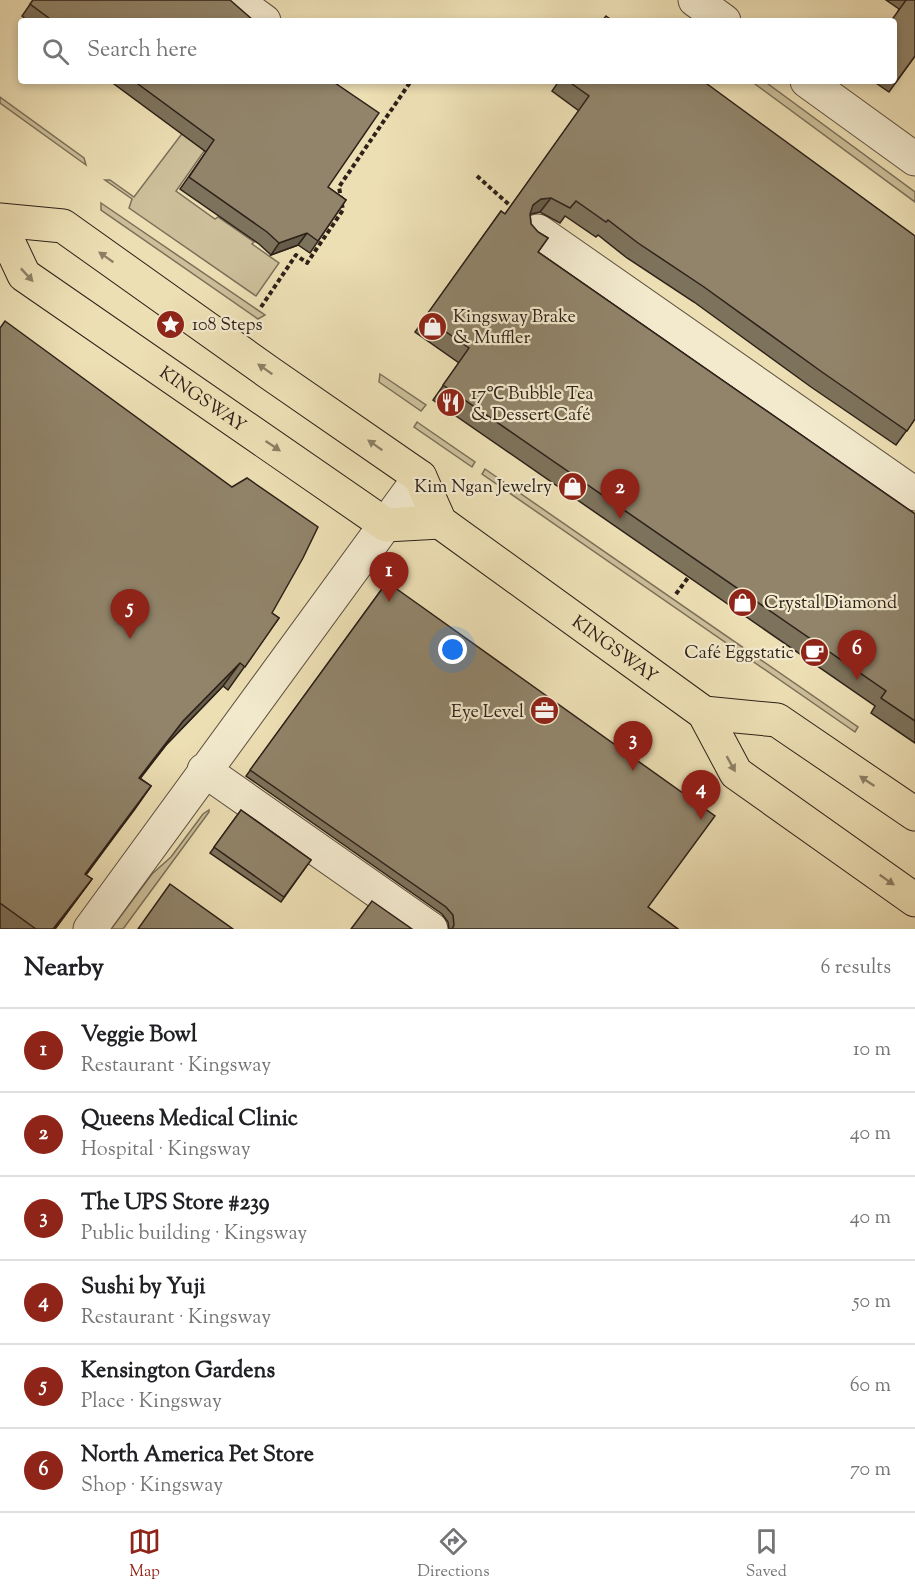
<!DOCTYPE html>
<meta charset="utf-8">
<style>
body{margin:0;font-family:"Sorts Mill Goudy",serif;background:#f2f2f2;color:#202124}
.you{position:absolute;left:453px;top:650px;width:21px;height:21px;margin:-15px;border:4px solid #fff;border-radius:50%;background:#1a73e8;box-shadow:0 0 0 9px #1a73e833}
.badge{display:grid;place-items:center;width:39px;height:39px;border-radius:50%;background:#8f2418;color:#fff;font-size:20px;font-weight:700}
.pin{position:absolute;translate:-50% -50px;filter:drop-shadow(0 2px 3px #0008)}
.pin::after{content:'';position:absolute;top:32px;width:21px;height:18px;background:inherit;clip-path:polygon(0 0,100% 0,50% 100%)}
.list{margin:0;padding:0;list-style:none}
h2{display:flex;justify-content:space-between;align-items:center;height:78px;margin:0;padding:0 24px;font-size:26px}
h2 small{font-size:20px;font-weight:400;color:#757577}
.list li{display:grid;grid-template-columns:39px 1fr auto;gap:18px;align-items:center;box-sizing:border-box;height:84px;padding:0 24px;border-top:2px solid #e0e0e0}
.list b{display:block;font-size:22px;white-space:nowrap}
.list p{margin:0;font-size:20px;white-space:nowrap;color:#757577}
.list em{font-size:20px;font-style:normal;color:#757577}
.icon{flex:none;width:33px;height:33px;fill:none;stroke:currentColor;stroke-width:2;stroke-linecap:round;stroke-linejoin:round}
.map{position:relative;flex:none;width:915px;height:929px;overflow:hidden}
.search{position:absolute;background:#fff;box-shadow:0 3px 9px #0003;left:18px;right:18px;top:18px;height:66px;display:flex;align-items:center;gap:15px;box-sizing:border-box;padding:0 21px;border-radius:6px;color:#757577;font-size:22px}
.sheet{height:582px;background:#fff}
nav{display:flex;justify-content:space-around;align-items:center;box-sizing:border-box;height:84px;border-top:2px solid #e0e0e0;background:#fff;font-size:16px;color:#757577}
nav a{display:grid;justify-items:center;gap:3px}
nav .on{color:#8f2418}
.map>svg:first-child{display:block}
</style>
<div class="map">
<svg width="915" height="929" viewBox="0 0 915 929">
<rect width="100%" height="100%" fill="#eddfb4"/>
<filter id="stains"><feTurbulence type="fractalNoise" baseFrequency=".00333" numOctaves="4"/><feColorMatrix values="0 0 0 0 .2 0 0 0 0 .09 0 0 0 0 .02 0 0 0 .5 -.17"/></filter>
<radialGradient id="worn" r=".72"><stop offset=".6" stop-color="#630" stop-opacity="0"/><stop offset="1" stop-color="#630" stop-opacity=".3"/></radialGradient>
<!-- green -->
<path fill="#ccbf9a" stroke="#7c705a" stroke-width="1.5" d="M751 81H764L915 192V202Z
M0 97 84 158 86 165 0 103Z
M209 98 231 113 176 191 215 219 218 217 254 242 252 244 279 263 256 296 129 208 132 199 105 180H110L134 197Z
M101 203 265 315 258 319 101 210Z
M380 374 426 405 421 411 379 382Z
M417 422 475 462 472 467 414 427Z
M485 469 858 727 855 732 482 474Z
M209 810V812L123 929H111L152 874 171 857 203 814Z"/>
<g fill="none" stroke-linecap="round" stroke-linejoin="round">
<defs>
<path id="minor" d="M235 0 264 21
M695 0 724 21
M807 81 915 159
M538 231 915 494
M204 770 431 929
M90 929 420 477"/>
<g id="major">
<path id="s1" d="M0 220 63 226 271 374 420 477 440 522 704 713 736 773 915 900"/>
<path id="s2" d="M0 224 24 275 386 525 440 522"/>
<path d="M704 713 777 720 915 814"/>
</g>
</defs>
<!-- minor casing -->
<use href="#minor" stroke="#5d5040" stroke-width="35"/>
<!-- major casing -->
<use href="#major" stroke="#2d2119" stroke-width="35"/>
<!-- path -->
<path stroke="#2d2119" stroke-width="4" stroke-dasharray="4.5 3" stroke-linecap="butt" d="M477 176 513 208
M261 307 296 255 307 263 343 210 339 187 411 81
M676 594 690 575"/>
<!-- minor -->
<use href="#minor" stroke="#f3eace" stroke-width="33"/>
<!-- major -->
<use href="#major" stroke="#eddfb4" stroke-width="33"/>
</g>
<!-- wall -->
<path fill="#7d725b" stroke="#2d2119" stroke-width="1.5" d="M33 0 232 3 254 21H28L22 16Z
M886 0H915V56L889 92 873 81H894V21L899 9Z
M110 81H332L328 187 346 200 310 253 298 245 271 255 259 244 180 189 206 152Z
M559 81H703L915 419 896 445 811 387 694 302 627 258 598 235 596 237 565 216 560 223 540 212 530 214 531 224 538 232 548 238 538 252 915 514V743L871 713 875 706 433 400 459 363 415 332 501 211 505 214 579 111 552 91Z
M0 328 272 613 279 618 228 690 223 686 166 745 140 778 151 786 86 875 92 879 55 929H0Z
M387 582 648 907 678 929H449L448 922 442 914 246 776Z
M241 810 311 860 281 902 210 853Z"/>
<!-- shaded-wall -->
<path fill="#665c4a" stroke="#2d2119" stroke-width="1.5" d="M551 198 540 212 531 214 523 220 533 205 541 199Z
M307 233 298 245 271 255 279 243Z
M240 663 223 686 166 745 123 801 139 778 183 721Z
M151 786 135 809 69 897 85 874Z
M92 879 55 929H53Z"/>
<!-- building -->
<path fill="#91846a" stroke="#2d2119" stroke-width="1.5" d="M33 0H230L254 21H53L30 4Z
M906 0H915V56L896 82 894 80V21H891Z
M606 16 613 21H602Z
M134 81H332L379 113 328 187 346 200 318 241 307 233 279 243 267 232 189 177 214 140Z
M568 81H703L915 236V419L907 431 822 372 704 287 638 243 608 220 606 222 576 201 570 208 551 198 541 199 533 205 530 214 531 224 538 232 548 238 538 252 915 514V721L881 698 886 691 443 385 469 348 425 317 501 211 505 214 589 96Z
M5 321 232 487 247 478 318 527 303 558 272 613 279 618 245 667 240 663 183 721 139 778 151 786 85 874 92 879 53 929H36L0 903V328Z
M387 582 715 816 648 907 678 929H452L454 925 453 915 446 907 250 770Z
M241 810 311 860 284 897 214 847Z
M170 884 233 929H138Z
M372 901 412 929H351Z"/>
<!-- one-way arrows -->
<defs><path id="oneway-solid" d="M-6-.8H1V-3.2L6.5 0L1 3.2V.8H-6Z" transform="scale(1.5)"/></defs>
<g fill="#8d8066">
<use href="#oneway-solid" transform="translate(106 257) rotate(-145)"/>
<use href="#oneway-solid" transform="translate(27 275) rotate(47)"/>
<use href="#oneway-solid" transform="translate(265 369) rotate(-145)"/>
<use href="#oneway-solid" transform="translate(375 445) rotate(-145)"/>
<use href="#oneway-solid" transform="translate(273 446) rotate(34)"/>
<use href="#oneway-solid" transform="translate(731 764) rotate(61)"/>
<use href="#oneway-solid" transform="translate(867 781) rotate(-146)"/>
<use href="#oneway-solid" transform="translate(887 880) rotate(35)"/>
</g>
<!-- icons -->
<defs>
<symbol id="sight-disc" viewBox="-11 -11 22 22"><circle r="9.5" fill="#8f2418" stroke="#f3eace"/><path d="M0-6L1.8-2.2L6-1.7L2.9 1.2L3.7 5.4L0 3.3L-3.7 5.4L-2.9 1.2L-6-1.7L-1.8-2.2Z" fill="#fff"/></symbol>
<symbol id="shop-disc" viewBox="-11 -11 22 22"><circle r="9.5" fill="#8f2418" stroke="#f3eace"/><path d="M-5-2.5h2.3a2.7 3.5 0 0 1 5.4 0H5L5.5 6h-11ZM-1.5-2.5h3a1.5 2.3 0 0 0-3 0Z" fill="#fff"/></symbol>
<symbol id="restaurant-disc" viewBox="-11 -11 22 22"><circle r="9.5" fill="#8f2418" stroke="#f3eace"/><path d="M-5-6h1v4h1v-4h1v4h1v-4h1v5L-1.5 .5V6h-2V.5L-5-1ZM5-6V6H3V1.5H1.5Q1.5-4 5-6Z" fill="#fff"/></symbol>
<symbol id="cafe-disc" viewBox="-11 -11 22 22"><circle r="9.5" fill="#8f2418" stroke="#f3eace"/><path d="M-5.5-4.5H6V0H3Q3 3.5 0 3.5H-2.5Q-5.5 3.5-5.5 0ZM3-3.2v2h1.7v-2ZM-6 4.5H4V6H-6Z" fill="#fff"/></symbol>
<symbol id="office-disc" viewBox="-11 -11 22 22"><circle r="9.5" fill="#8f2418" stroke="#f3eace"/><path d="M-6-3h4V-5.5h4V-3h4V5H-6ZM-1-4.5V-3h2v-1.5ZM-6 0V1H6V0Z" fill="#fff"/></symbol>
</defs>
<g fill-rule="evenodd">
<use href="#sight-disc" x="154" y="308" width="33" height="33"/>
<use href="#shop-disc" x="416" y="310" width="33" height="33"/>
<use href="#restaurant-disc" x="434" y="386" width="33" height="33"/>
<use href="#shop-disc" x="556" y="470" width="33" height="33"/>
<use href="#shop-disc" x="726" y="586" width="33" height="33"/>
<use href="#cafe-disc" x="798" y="636" width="33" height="33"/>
<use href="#office-disc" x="528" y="694" width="33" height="33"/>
</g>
<g text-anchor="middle" stroke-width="4.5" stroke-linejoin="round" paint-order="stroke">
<!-- poi labels -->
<g font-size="18" fill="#2d2119" stroke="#f3eace" text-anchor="start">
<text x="453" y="322">Kingsway Brake<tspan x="453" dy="21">&amp; Muffler</tspan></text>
<text x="192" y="330">108 Steps</text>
<text x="471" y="399">17℃ Bubble Tea<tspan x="471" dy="21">&amp; Dessert Café</tspan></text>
<text x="552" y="492" text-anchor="end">Kim Ngan Jewelry</text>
<text x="764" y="608">Crystal Diamond</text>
<text x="794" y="658" text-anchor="end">Café Eggstatic</text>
<text x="524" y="717" text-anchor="end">Eye Level</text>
</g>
<!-- street labels -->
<g font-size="18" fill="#2d2119" stroke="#f3eace">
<text dy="6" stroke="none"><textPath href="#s2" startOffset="274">KINGSWAY</textPath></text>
<text dy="6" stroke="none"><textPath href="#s1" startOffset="765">KINGSWAY</textPath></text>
</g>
</g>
<rect width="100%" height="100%" filter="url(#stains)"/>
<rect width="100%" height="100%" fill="url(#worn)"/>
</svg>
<div class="you"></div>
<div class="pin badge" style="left:389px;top:602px">1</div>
<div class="pin badge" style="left:620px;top:519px">2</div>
<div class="pin badge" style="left:633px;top:771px">3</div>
<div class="pin badge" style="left:701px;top:820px">4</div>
<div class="pin badge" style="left:130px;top:639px">5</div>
<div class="pin badge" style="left:857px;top:680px">6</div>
<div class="search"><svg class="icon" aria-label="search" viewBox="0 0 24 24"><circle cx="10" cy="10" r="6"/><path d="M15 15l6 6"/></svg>Search here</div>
</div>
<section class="sheet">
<h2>Nearby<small>6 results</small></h2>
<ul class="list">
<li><span class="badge">1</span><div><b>Veggie Bowl</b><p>Restaurant · Kingsway</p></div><em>10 m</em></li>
<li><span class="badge">2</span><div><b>Queens Medical Clinic</b><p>Hospital · Kingsway</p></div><em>40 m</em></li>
<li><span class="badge">3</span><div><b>The UPS Store #239</b><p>Public building · Kingsway</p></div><em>40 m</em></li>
<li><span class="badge">4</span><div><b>Sushi by Yuji</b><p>Restaurant · Kingsway</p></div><em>50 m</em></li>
<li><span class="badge">5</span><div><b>Kensington Gardens</b><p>Place · Kingsway</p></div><em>60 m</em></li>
<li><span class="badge">6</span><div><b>North America Pet Store</b><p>Shop · Kingsway</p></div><em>70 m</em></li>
</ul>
</section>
<nav>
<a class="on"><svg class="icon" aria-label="map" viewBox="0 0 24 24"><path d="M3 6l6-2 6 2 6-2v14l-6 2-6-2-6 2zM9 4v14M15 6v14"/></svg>Map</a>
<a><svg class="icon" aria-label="directions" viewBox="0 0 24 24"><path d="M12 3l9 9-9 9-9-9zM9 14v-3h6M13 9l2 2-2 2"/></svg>Directions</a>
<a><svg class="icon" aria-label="saved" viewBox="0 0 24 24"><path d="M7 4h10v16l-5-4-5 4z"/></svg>Saved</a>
</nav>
